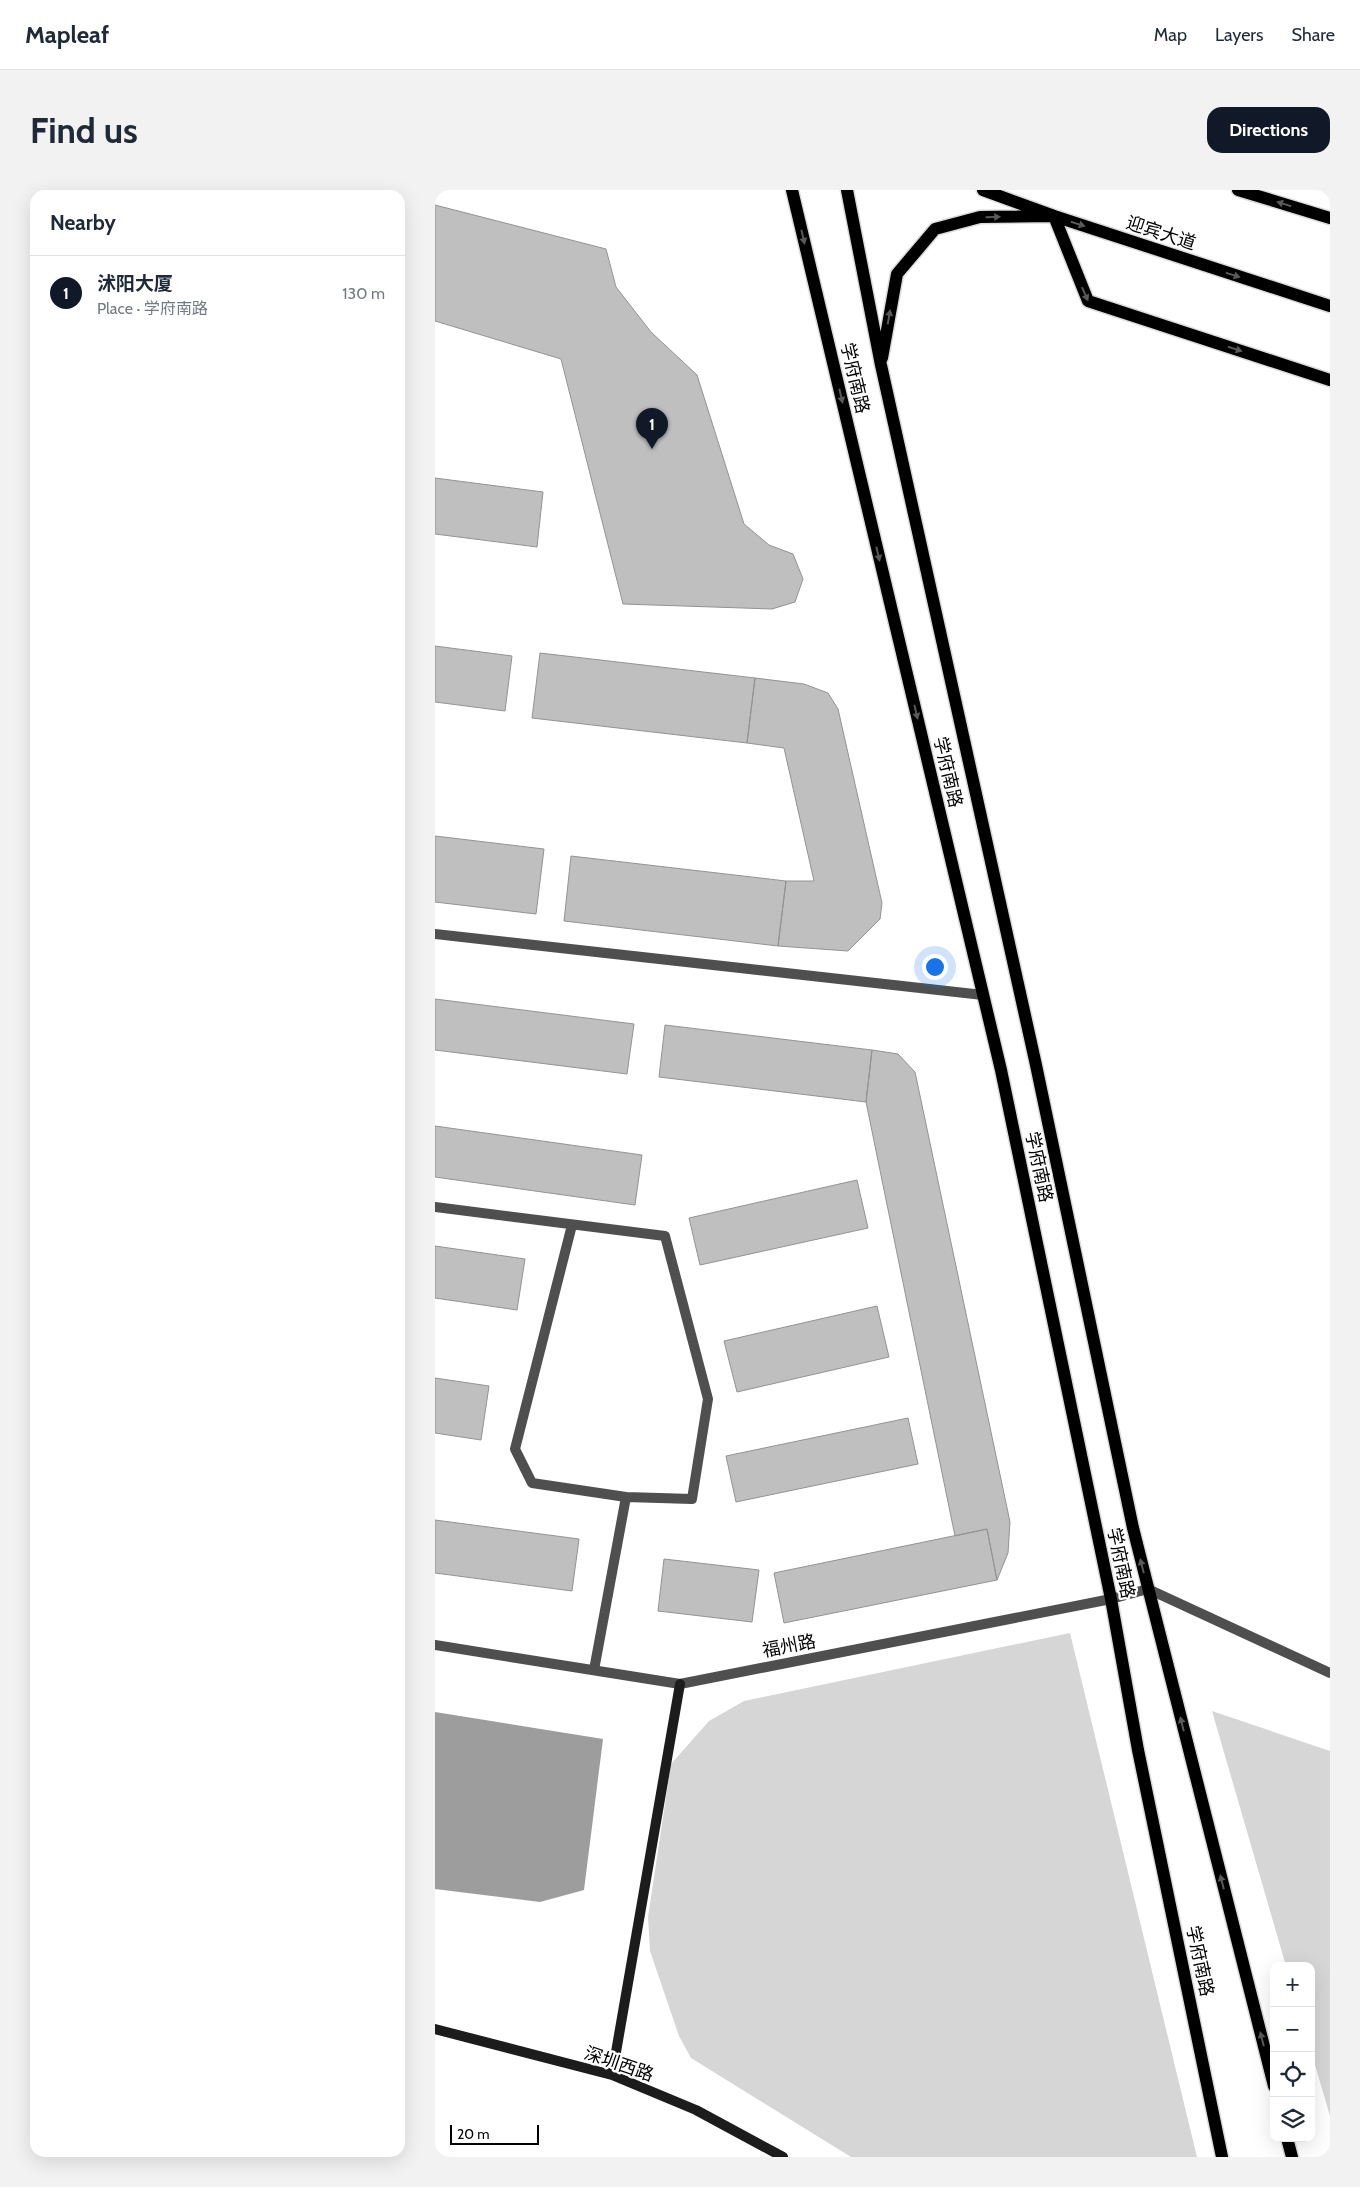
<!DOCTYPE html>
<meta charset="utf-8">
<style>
body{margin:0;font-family:Cabin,"Noto Sans SC",sans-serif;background:#f2f2f3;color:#1f2937}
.controls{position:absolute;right:15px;bottom:15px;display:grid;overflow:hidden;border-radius:10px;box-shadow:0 5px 20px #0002}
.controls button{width:45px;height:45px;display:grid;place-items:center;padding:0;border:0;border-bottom:1px solid #e0e1e3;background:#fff;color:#1f2937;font:25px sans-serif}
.scale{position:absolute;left:15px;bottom:12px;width:89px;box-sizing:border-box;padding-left:5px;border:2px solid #000;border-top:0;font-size:14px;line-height:18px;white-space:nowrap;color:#000;-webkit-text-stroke:4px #fff;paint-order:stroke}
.you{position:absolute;left:499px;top:776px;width:18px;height:18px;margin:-12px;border:4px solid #fff;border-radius:50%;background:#1a73e8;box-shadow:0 0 0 8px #1a73e833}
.badge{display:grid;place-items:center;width:32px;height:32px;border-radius:50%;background:#111827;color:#fff;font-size:16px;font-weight:700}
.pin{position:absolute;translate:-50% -41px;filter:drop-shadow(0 1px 2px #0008)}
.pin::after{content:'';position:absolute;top:26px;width:18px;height:15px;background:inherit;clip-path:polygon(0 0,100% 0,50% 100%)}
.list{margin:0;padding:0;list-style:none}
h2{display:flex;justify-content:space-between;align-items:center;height:65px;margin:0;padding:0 20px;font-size:21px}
h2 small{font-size:16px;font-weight:400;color:#747a83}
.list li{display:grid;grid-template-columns:32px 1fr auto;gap:15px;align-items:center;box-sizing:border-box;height:75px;padding:0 20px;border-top:1px solid #e0e1e3}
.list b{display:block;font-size:19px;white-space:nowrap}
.list p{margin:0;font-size:16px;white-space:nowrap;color:#747a83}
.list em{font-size:16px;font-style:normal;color:#747a83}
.icon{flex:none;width:28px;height:28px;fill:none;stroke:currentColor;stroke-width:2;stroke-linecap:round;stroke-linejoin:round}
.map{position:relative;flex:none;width:895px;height:1967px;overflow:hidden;border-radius:15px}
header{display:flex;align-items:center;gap:30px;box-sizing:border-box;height:70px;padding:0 25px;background:#fff;border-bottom:1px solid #e0e1e3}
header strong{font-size:24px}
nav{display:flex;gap:28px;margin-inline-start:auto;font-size:18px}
.intro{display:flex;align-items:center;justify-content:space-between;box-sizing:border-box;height:120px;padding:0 30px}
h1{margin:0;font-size:35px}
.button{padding:12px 22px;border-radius:15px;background:#111827;color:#fff;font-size:18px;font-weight:700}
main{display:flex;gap:30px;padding:0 30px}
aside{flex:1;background:#fff;border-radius:15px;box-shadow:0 5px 20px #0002}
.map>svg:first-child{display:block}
</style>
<header>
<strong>Mapleaf</strong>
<nav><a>Map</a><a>Layers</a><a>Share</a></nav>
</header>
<div class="intro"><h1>Find us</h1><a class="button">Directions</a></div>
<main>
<aside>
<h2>Nearby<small></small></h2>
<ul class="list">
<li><span class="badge">1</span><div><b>沭阳大厦</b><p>Place · 学府南路</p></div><em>130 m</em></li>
</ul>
</aside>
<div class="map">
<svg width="895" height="1967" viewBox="0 0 895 1967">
<rect width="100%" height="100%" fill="#fff"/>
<!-- green -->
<path fill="#d6d6d6" d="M635 1443 762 1967H416L256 1868 244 1846 215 1761 213 1727 236 1574 274 1531 309 1511Z
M777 1521 895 1561V1926L876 1861V1776H851Z"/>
<!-- water -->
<path fill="#9d9d9d" d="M0 1522 168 1549 149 1700 105 1712 0 1699Z"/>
<!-- building -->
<path fill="#bfbfbf" stroke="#939393" d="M0 15 171 59 181 97 216 142 262 185 309 334 334 355 358 364 368 389 360 412 337 419 188 414 126 169 0 131Z
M0 288 108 302 102 357 0 344Z
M0 456 77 466 70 521 0 512Z
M105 463 320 488 312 553 97 528Z
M320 488 369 494 393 503 403 519 447 713 445 729 413 761 343 756 351 691H379L349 558 312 553Z
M0 646 109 659 101 724 0 712Z
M136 666 351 691 343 756 129 731Z
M0 809 199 834 192 884 0 860Z
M230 835 437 860 431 912 224 887Z
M437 860 463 864 480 882 575 1332 573 1363 562 1390 552 1339 520 1346 431 912Z
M0 936 207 965 200 1015 0 987Z
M422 990 433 1038 265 1075 254 1028Z
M0 1056 90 1069 82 1120 0 1108Z
M442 1116 454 1167 302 1202 289 1151Z
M0 1188 54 1196 46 1250 0 1243Z
M473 1228 483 1274 301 1312 291 1266Z
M0 1330 144 1349 137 1401 0 1383Z
M552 1339 562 1390 349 1433 339 1383Z
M229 1369 324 1380 317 1432 223 1421Z"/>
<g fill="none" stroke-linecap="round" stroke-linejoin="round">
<defs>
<path id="primary" d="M357 0 566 880 676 1409 703 1560 787 1967
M412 0 446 175 601 875 698 1338 839 1896
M548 0 619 26 895 116
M803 0 895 28
M447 168 462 84 500 39 545 27 619 26 653 111 895 190
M852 1948 857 1967"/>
</defs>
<!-- primary casing -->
<use href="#primary" stroke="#dbdbdb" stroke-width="15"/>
<!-- street -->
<path stroke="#4f4f4f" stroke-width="10" d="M0 744 548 805
M0 1017 230 1046 273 1209 257 1309 191 1307 159 1480
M137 1035 80 1259 97 1293 191 1307
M0 1455 245 1494 676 1409 713 1399 895 1483"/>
<!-- secondary -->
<path stroke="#1c1c1c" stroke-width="10" d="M0 1839 177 1885 261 1920 348 1967
M177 1885 245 1494"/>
<!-- primary -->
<use href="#primary" stroke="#000" stroke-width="12"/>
</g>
<!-- one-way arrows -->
<defs><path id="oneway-solid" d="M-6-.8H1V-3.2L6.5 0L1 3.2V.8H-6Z" transform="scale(1.25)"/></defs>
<g fill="#595959">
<use href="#oneway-solid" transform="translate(849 14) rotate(-163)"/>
<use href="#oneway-solid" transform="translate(558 27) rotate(-1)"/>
<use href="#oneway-solid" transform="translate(643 34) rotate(18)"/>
<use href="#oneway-solid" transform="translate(368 47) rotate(77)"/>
<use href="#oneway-solid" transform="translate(798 85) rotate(18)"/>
<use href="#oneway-solid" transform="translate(650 104) rotate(66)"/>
<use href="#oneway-solid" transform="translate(454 127) rotate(-80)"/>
<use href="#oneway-solid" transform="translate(800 159) rotate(18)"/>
<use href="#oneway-solid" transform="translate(406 206) rotate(77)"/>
<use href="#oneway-solid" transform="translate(443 364) rotate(77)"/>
<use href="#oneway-solid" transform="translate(481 522) rotate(77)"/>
<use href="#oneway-solid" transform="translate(707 1376) rotate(-104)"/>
<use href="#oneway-solid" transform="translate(747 1534) rotate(-104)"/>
<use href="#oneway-solid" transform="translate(787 1692) rotate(-104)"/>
<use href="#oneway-solid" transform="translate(827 1849) rotate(-104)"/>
</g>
<g text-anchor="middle" stroke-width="4.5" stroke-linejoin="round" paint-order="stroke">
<!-- street labels -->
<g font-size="18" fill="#000" stroke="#fff">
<text transform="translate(726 43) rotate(18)" y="6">迎宾大道</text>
<text transform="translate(420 188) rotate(77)" y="6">学府南路</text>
<text transform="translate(513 582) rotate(77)" y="6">学府南路</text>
<text transform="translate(604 977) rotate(78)" y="6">学府南路</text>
<text transform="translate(686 1373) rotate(78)" y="6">学府南路</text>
<text transform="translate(354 1456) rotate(-11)" y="6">福州路</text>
<text transform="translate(765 1771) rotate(78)" y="6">学府南路</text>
<text transform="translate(184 1874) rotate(19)" y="6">深圳西路</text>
</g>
</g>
</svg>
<div class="controls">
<button>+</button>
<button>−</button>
<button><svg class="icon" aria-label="locate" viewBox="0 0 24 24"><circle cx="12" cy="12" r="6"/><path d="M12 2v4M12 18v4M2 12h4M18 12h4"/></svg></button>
<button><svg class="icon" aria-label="layers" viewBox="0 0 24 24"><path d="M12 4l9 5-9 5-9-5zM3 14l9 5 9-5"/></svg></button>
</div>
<div class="scale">20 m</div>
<div class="you"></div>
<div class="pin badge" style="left:217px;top:259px">1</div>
</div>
</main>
